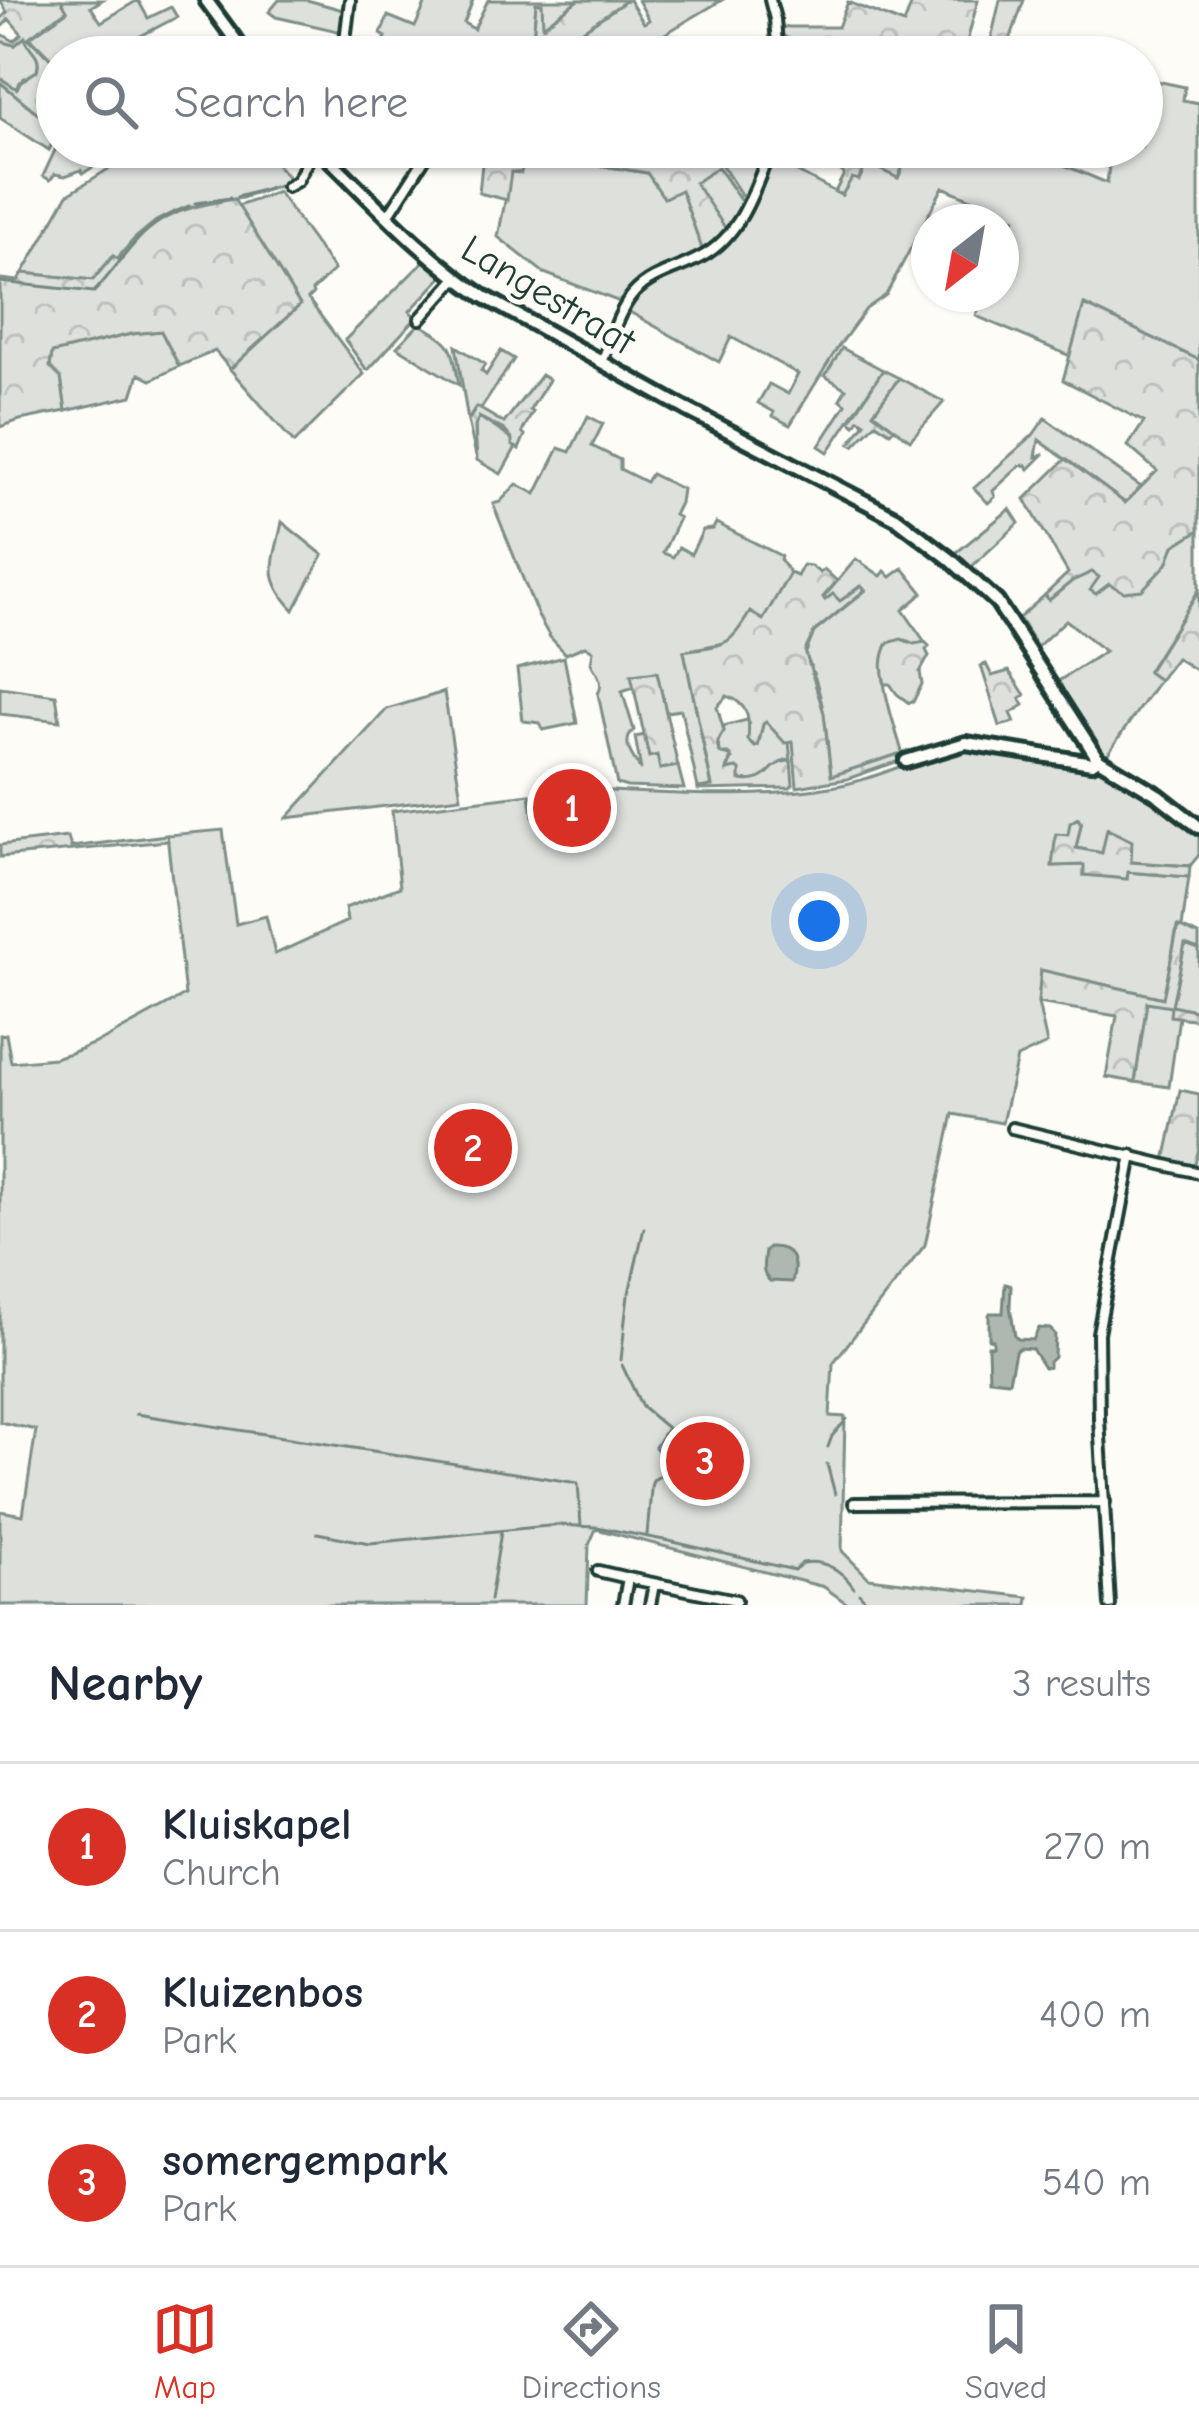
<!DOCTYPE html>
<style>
body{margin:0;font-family:"Comic Neue",sans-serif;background:#f2f2f3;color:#1f2937}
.compass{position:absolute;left:911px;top:204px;width:108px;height:108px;border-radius:50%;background:#fff;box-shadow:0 3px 9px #0004;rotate:211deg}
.you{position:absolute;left:819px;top:921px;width:42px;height:42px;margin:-30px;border:9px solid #fff;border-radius:50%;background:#1a73e8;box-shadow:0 0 0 18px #1a73e833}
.badge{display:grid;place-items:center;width:78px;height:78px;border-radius:50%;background:#d93025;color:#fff;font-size:39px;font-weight:700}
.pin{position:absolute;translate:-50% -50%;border:6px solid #fff;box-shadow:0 3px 12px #0006}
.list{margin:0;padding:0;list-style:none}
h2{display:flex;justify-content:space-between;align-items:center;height:156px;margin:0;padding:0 48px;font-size:51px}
h2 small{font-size:39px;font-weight:400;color:#747a83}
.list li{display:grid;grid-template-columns:78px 1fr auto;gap:36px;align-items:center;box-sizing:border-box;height:168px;padding:0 48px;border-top:3px solid #e0e1e3}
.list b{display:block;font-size:45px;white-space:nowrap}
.list p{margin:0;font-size:39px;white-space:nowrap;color:#747a83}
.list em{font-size:39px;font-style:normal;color:#747a83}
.icon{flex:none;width:66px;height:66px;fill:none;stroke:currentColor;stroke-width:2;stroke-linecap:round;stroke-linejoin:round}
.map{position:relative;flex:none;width:1199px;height:1605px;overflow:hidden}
.search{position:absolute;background:#fff;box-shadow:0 3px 9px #0004;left:36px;right:36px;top:36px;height:132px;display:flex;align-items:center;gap:30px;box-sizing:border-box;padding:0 42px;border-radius:66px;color:#747a83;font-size:45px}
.sheet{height:660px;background:#fff}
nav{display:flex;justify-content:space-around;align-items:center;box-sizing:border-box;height:168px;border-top:3px solid #e0e1e3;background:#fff;font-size:33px;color:#747a83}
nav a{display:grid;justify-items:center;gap:6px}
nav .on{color:#d93025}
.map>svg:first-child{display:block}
</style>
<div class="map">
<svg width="1199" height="1605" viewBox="0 0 1199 1605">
<defs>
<pattern id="forest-crowns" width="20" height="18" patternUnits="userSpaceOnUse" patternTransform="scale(3)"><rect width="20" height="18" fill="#dde0db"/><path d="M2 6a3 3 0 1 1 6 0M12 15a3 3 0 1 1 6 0" fill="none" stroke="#bdc1bd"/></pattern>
</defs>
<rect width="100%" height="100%" fill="#fdfcf7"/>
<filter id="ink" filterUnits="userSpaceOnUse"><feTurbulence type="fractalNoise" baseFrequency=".00833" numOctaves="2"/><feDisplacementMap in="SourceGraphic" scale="24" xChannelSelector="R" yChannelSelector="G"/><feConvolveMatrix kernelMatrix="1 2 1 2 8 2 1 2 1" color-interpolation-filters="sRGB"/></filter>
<g filter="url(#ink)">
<!-- green -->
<path fill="#dde0db" stroke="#7e8e88" stroke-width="3" d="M61 0H102L91 7 101 22 138 0 148 18 171 7 177 17 133 40 142 57H139L135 49 121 50 109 57H57V64L30 37 67 11Z
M279 0H307L343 10 342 32 276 17 269 12Z
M427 0H473L464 23 474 29 488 0H578L542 27 536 3 533 41 527 57H457L460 50 457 49 452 57H405L383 43 386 37 381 34 388 16 415 27Z
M627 0H629L644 23 649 20 638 0H722L653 41 646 35 618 57H553L548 53Z
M24 36C30 49 42 55 37 71L23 79 18 90 0 78V41L15 45Z
M1142 78 1185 87 1183 100 1199 103V360L1085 305 1070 356 976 316 984 294H1001V253L1015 218 943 187 886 295 866 309 838 347 790 425 773 416 774 412 758 403 769 384 788 394 798 374 731 337 719 362 626 310C650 274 673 280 702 258 740 229 749 199 769 157L841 195 852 177 859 180 867 163 898 178 911 147H1021L1107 183 1111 147H1142Z
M0 82 41 116 51 112 48 92 57 85V94L51 103C62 118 57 135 49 150L0 118Z
M57 146 111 147 113 151 97 160 94 154 90 163 95 166 83 173 81 170 65 176 55 174 50 180 43 176Z
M144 147H168L175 158 207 147H262L292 182 242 198 203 204 174 212 156 221 134 239 117 259 113 256 93 280 23 273 68 194Z
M710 147H769L747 204Z
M505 150 647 173 681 189 704 254 673 265 652 276 625 304 544 273 498 237 511 171 522 162 503 158Z
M717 167 745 207 728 232 694 183Z
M278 192 334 270 312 291 313 294 308 299 364 374 294 443 230 369 300 305 238 206Z
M427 258 445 274 410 311 416 318 369 369H366L345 340Z
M419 324C455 343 452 346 459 385L397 347Z
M161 331 179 366 151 380 139 374 132 396 66 411 61 379 50 367 52 353 131 334Z
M456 346 485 364 481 371 486 375 501 351 514 359 481 409 476 407 468 421Z
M842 348 883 370 828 452 819 446 846 404 840 399 846 389 825 376Z
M899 378 944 402 910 440 873 412Z
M588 416 603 424 592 446 620 460V469L646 482 651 474 682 489 680 503 674 515 679 518 663 553 673 557 679 547 691 554 703 530 713 529 716 523 781 556 780 559 790 573 763 621 750 613 736 635 729 642 684 651 712 787 698 788 681 710 666 712 657 673 632 675 634 687 622 691 634 730C620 743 633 757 641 770L635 737 645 735 649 756 657 755 660 769 678 766 684 789 627 787 617 784 598 694C605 681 596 674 591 663L593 651 585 646 566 654 550 637 538 616 493 504 500 502 517 484 536 494 559 448 570 452Z
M479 417 512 439 513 445 516 447 501 474 477 460 475 426Z
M1045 418 1141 487 1125 503 1039 440 1036 457 1044 454 1029 469 1026 465 1020 466 993 491 995 497 988 503 974 488 1033 435Z
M1010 509 1019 523 968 570 952 556Z
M282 522 323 555 294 610C262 576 274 564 282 522Z
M1199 530V590L1148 671 1159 680 1104 759 1054 684 1105 651 1066 620 1037 647 1019 618 1045 595 1049 600 1072 581 1092 572 1109 583 1166 564 1174 546Z
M856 559 881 576 885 571 891 577 903 568 923 593 903 610 925 642 917 645 906 640 888 643C873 673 896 727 904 759L902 760 898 754 831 777C826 736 825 692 805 655L814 632 865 591 860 586 840 602 826 601 823 598Z
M564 657 577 723 543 730 540 723 523 721 517 669Z
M0 687 56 695 60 721 0 714Z
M444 692 461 797 287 818 387 709Z
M751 719 750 743 758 746 763 724 766 722C776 728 778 737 789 742L791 761 785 760C766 772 765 784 740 780L737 768 727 770 732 759 728 754H721L717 741 724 731 723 726Z
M970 745 1103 769 1142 789 1199 832V855L1190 866 1131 862 1108 829 1102 853 1076 848 1081 824 1068 835H1056L1053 866 1085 865 1084 875 1127 878V872L1189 877 1182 927H1177L1164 998 1041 970 1038 1003 1047 1044 1017 1058 1002 1123 953 1114 925 1245 833 1363 830 1416 845 1417 842 1551 869 1578 1028 1597 1027 1605H849L824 1587 596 1529 589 1545 587 1605H0V1511L23 1515 36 1430 0 1422V1035L6 1034 11 1062 54 1058 70 1053 103 1040 185 995 167 835 223 830 236 924 266 916 275 954 347 921 345 908 400 887 392 811 530 794 533 816 586 813V790C669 793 753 801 836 786 882 778 924 753 970 745Z
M1185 943 1199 949V1011L1173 1006 1171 1016 1179 1017 1169 1087 1135 1082 1146 1002 1172 1005Z"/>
<!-- forest -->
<path fill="url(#forest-crowns)" stroke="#7e8e88" stroke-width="3" d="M0 0H61L67 10 28 38 57 65V85L48 93 51 112 48 115 41 116 0 82V78L17 89 20 82 37 71C43 53 27 50 25 37L15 45 0 41V33L14 41 22 34 9 19 0 29V20L7 12Z
M578 0H627L549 53 553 57H527L533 41 536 3H542L543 26Z
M913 0H978L963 57H823L780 34 779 27H838L848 2 904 24Z
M1000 0H1024L1004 57H987Z
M480 147H710L747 204 745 207 718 167 695 183 728 232 704 254 681 190 664 198 647 173 505 150 504 158 523 162 521 173 511 172 507 200 479 193 482 164 487 155Z
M810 147H832L843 153 846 147H911L898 178 867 163 858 180 852 178 842 195 835 192 844 174 837 167 839 162Z
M234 199 300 305 230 369 215 351 179 366 161 331 131 334 52 353 50 367 61 378 66 411 20 420 0 427V279L18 281 23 273 93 280 113 256 118 259C153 217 181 207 234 199Z
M1084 305 1199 360V530L1174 546 1167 564 1142 590 1124 592 1109 584 1096 594 1090 590 1099 577 1092 572 1072 581 1049 600 1045 595 1068 573 1025 499 1066 459 1125 503 1157 471 1128 446 1144 422 1063 380Z
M883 370 899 378 873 413 894 428 890 432 876 423 854 446 850 444 865 423 859 419 855 425 850 421Z
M541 375 549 380 530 410 533 412 522 432 525 435 519 449 512 445V439L504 430 479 417 475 426 476 456 468 421 477 407 504 423Z
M803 565 811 566 820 573 824 569 837 581 823 597 825 600 833 594 840 601 861 586 865 590 814 632 805 651 824 713 831 776 899 754 902 760 847 779 797 787 793 742 785 743 766 722 763 724 758 746 755 747 748 740C750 720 749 704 727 696L717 707 724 731C719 739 714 745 721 754L731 756 727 770 737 768 740 770V780C773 785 766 761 791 761L793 785 790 788 698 790V788L712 786 684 651C725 644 728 649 750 612L763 620 790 573 797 576Z
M1199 590V672L1176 658 1159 680 1148 672Z
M901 639 914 644 925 642 929 646 926 650 929 656 920 672 922 684 913 702 909 703 897 694 890 684H885C881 669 881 657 888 643Z
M986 664 992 676 1009 671 1025 695 1020 698 1024 705 1011 713 1015 722 1000 726 981 666Z
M657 672 678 766 660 769 657 755 649 757 631 675Z
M1078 818 1081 824 1076 848 1102 853 1107 829 1132 841 1131 862 1190 866 1189 877 1128 872 1127 879 1084 875V865L1052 866 1056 834 1068 835 1070 823Z
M167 835 168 841 0 857V845L68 837 71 847Z
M1178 926 1199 935V949L1185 944 1172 1005 1199 1011V1020L1170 1016 1171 1006 1147 1002 1135 1082 1106 1077 1117 1016 1038 1003 1041 970 1163 998Z
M1180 1090 1199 1094V1148L1194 1168 1165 1161Z"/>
<!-- water -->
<path fill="#aeb8b1" stroke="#75877f" stroke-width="3" d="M769 1247C792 1246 798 1261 792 1282L770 1281C760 1273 764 1262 765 1251Z
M1005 1284 1011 1285 1010 1306 1015 1336 1018 1339 1033 1340 1039 1328 1050 1329 1055 1334 1054 1357 1049 1362V1367L1044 1368 1032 1349 1019 1348 1015 1352 1009 1381 989 1379 988 1346H993V1340L989 1339V1315L990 1313H1003Z"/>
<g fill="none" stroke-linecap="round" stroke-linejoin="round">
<!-- stream -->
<path stroke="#75877f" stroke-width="3" d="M237 197 269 188
M195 203 230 198
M0 282 94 292C128 256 137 226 189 206
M629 1293 644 1228
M624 1328 628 1296
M621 1360 624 1332
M622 1365 642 1407 667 1428 655 1447 673 1469 653 1480 651 1487
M136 1414 578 1483 581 1526
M828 1447 832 1436 847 1419
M827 1464 835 1494
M597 1527 669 1541 794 1570 802 1563C824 1559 842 1570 854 1588
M317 1533 370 1543 559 1525 595 1527
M647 1535 651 1490
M859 1593 870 1605
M490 1600 501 1532"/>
<defs>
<path id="minor" d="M770 0 775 19 778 57
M343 57 350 0
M287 187 297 181 315 147
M388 216 432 147
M420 319 456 279
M602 362C611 340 618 311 634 293 653 273 678 270 701 257 741 236 756 187 771 147
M1012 1128 1199 1173
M854 1503 1105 1502
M598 1571 628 1578
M623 1605 628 1578 736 1600 735 1605
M650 1605 654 1584
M1110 1605 1099 1419 1098 1333 1132 1155"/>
<path id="tertiary" d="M206 0 248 57
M317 147C370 198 421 255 483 296L686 409 896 518 950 559 997 602 1098 759 1158 795 1199 827
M906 761 966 743 1092 763 1098 759"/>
</defs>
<!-- minor casing -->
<use href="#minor" stroke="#1f3d34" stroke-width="16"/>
<!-- tertiary casing -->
<use href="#tertiary" stroke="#1f3d34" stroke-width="20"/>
<!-- minor -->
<use href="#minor" stroke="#fdfcf7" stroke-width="8"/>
<!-- tertiary -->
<use href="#tertiary" stroke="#fdfcf7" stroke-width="10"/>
</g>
</g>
<g text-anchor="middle" stroke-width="10" stroke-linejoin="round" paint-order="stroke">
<!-- street labels -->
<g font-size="39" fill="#1f3d34" stroke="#fdfcf7">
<text transform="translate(549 294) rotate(31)" y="14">Langestraat</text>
</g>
</g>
</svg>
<svg class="compass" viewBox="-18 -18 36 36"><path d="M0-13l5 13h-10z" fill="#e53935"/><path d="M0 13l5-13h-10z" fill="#747a83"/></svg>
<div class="you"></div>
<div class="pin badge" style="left:572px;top:808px">1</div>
<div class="pin badge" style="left:473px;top:1148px">2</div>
<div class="pin badge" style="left:705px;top:1461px">3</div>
<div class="search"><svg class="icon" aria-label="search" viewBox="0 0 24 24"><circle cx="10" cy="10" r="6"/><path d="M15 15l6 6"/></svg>Search here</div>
</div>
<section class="sheet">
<h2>Nearby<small>3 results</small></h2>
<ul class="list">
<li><span class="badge">1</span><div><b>Kluiskapel</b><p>Church</p></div><em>270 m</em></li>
<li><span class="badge">2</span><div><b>Kluizenbos</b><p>Park</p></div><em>400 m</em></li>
<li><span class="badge">3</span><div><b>somergempark</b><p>Park</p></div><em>540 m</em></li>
</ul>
</section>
<nav>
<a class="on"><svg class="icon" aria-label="map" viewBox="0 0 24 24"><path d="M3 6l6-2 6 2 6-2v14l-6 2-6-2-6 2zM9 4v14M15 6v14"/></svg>Map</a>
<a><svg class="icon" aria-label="directions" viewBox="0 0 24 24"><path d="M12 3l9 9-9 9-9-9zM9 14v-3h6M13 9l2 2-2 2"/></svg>Directions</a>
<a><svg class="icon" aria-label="saved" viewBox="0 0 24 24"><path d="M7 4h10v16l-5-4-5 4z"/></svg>Saved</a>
</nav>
